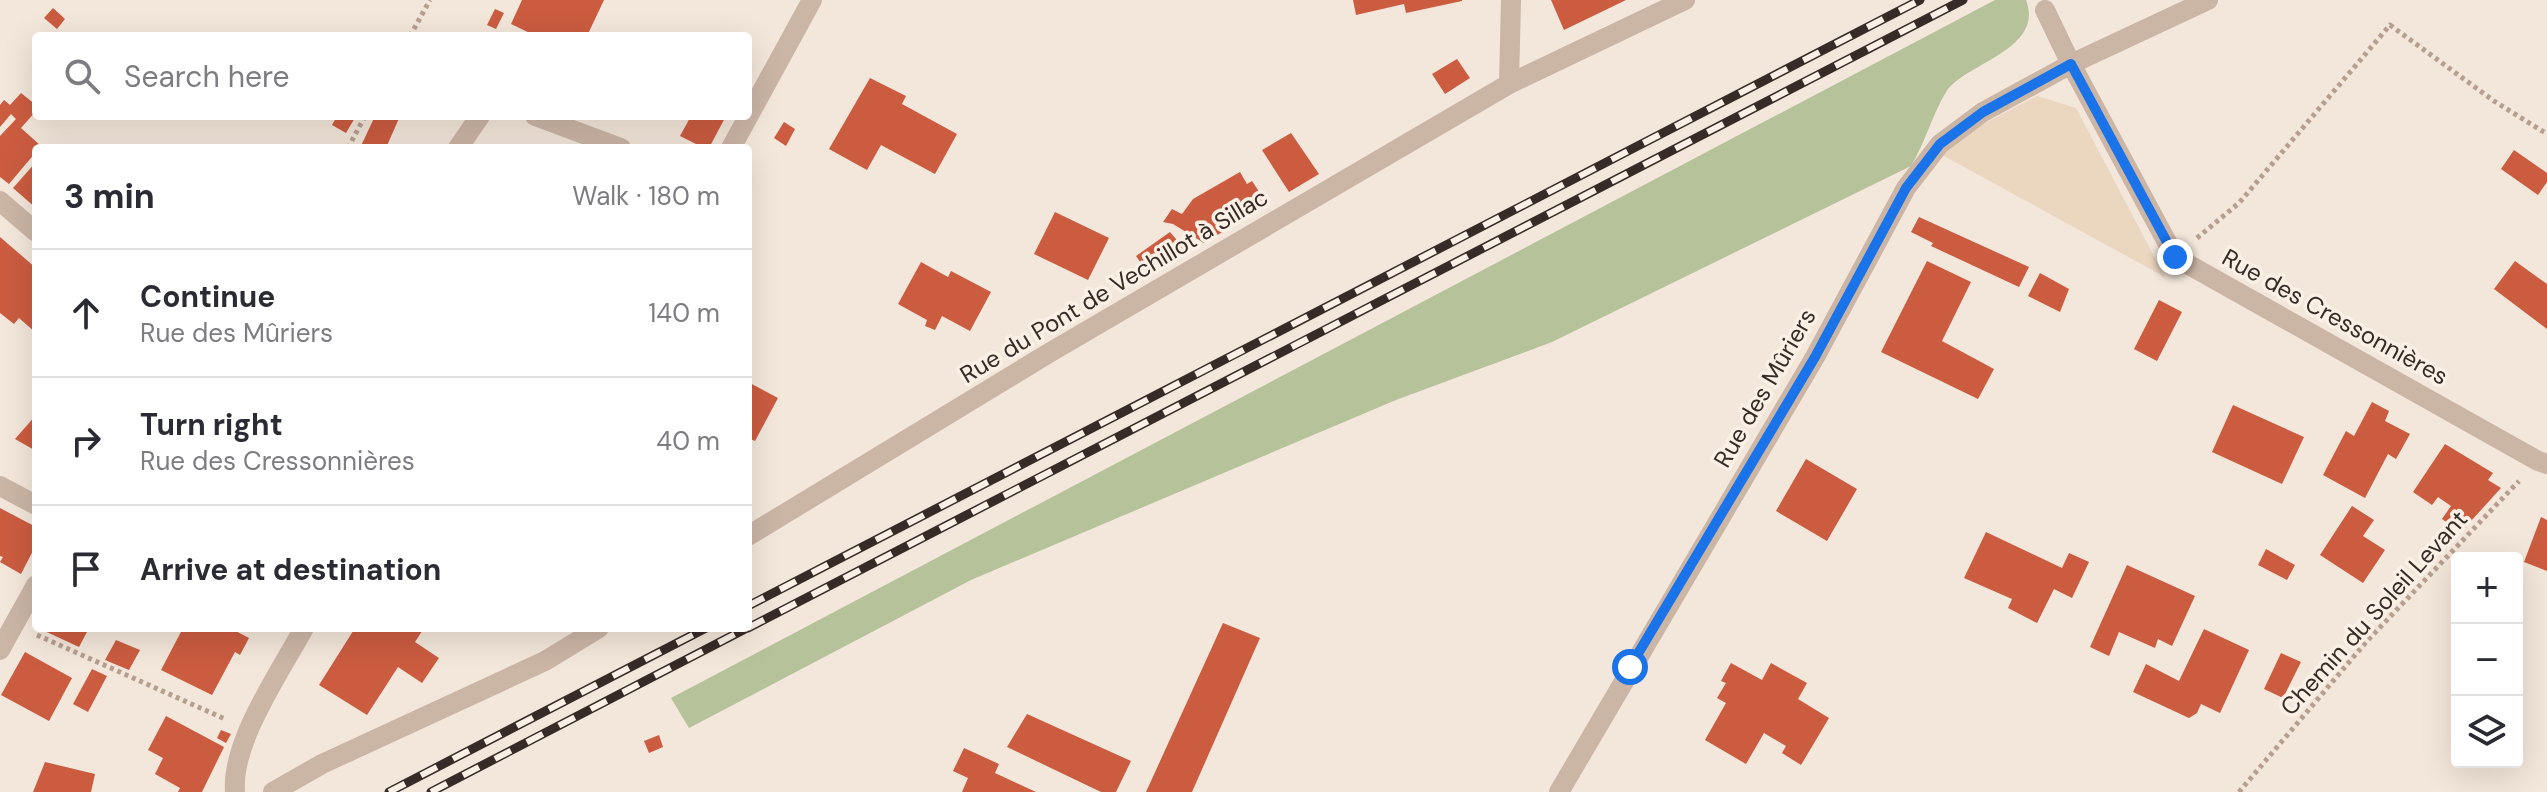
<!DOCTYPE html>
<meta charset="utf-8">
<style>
body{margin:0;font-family:"DM Sans",sans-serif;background:#f7f7f7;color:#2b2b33}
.controls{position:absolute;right:24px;bottom:24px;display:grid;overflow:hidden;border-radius:8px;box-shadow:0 8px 32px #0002}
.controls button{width:72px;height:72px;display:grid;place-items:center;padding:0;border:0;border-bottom:2px solid #e1e1e2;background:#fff;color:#2b2b33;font:40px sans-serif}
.stop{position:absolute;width:24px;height:24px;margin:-18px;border:6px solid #1a73e8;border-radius:50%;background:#fff}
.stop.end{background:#1a73e8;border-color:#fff;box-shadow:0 2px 8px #0008}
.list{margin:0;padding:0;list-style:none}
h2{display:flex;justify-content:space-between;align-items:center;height:104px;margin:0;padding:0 32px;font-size:34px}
h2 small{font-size:26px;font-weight:400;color:#7c7c81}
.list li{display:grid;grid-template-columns:52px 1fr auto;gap:24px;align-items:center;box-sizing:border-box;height:128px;padding:0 32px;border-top:2px solid #e1e1e2}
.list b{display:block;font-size:30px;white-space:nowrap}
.list p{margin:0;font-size:26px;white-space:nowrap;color:#7c7c81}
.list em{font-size:26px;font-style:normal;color:#7c7c81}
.icon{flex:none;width:44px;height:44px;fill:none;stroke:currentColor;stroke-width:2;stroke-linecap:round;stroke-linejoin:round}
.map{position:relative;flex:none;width:2547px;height:792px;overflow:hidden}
.search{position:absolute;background:#fff;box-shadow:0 8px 32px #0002;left:32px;top:32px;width:720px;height:88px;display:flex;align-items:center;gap:20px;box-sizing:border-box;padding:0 28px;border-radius:8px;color:#7c7c81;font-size:30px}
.panel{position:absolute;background:#fff;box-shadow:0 8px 32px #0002;left:32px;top:144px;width:720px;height:488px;border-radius:8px}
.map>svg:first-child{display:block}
</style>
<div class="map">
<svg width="2547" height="792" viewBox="0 0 2547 792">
<rect width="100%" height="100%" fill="#f3e6da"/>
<!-- green -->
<path fill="#b6c299" d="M1995 0H2026C2045 50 1965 63 1946 92 1933 113 1925 143 1911 166L1552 342 1396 400 971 580 689 728 671 698Z"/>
<!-- plaza -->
<path fill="#ebd6c0" d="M2037 96 2076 108 2165 277 1942 155 1976 128Z"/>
<!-- building -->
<path fill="#cb5c40" d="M522 0H604L587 36H536L511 24Z
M1353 0H1462V1L1406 13 1404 4 1356 15Z
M1551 0H1626L1564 30Z
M53 8 65 19 57 29 44 18Z
M495 9 504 13 496 29 487 25Z
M1457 59 1470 78 1445 94 1432 74Z
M870 78 906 96 902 104 957 134 935 174 881 145 867 170 829 149Z
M21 93 36 105V111L21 128 41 146 36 148V152L9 184 0 177V136L16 119 11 114 0 127V105L4 100 10 105Z
M337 116H356L346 133 332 125Z
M375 116H400L386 148H360Z
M691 116H726L709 148H704L680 136Z
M784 122 795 129 786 146 774 138Z
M1291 133 1319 174 1289 192 1262 150Z
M2514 150 2547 173V182L2538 195 2501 169Z
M36 162V208L13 188Z
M1240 172 1247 184 1252 181 1268 205 1204 243 1173 224 1163 222 1172 209 1182 214 1193 199Z
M1055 212 1109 238 1088 280 1034 254Z
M1919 217 2029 267 2019 287 1931 246 1933 243 1911 232Z
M1170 232 1187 252 1150 276 1136 256Z
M0 237 36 268V333L19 318 14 324 0 313Z
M1927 261 1971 282 1942 341 1994 369 1978 399 1881 352Z
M2515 261 2547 284V329L2494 289Z
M921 262 948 277 951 271 991 292 970 331 942 316 935 330 925 326 927 320 898 304Z
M2040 273 2069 289 2060 312 2028 296Z
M2159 300 2182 312 2157 361 2134 349Z
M748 382 778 398 755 441 748 438Z
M2372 402 2389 411 2385 421 2410 434 2396 459 2388 454 2365 498 2323 475 2346 431 2354 436Z
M2233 405 2304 437 2282 484 2212 452Z
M36 415V451L15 439Z
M2445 444 2493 473 2488 480 2501 488 2461 532 2442 519 2451 506 2438 497 2432 505 2413 492Z
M1806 459 1857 489 1827 541 1776 511Z
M2352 506 2374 520 2363 536 2385 550 2363 583 2320 555Z
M0 508 36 527V545L21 574 0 562 3 557 0 556Z
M2541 517 2547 520V571L2524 562Z
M1986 532 2062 568 2069 553 2089 562 2072 598 2054 589 2037 623 2008 608 2012 599 1964 578Z
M2266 549 2295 565 2287 580 2258 565Z
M2127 565 2195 596 2172 646 2158 639 2155 648 2119 632 2109 656 2090 647Z
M1223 623 1260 638 1192 792H1146Z
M38 628H78L87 632 79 647Z
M183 628H230L249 638 240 655 235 652 212 695 161 670Z
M355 628H424L415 642 439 658 422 683 398 667 367 715 319 685Z
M2204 629 2249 650 2220 713 2201 704 2197 713 2189 718 2133 692 2146 664 2179 681Z
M116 640 140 650 129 670 105 660Z
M25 652 72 678 49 721 1 695Z
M2281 653 2301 662 2283 698 2264 689Z
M1731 663 1762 680 1771 663 1807 683 1798 699 1829 718 1801 765 1782 753 1786 746 1764 733 1746 764 1705 740 1726 703 1717 698 1726 683 1721 681Z
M92 669 107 676 88 712 73 704Z
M1027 714 1131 761 1116 792H1101L1007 747Z
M166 716 224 747 202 792H178L180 788 155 774 163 758 148 750Z
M221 730 231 734 226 743 217 738Z
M659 735 663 747 649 753 644 741Z
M964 748 999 764 995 773 1036 792H962L968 778 953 771Z
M45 762 95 774 91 792H33Z"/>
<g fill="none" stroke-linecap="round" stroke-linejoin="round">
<!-- path -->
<path stroke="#b79f8f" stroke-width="5" stroke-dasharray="4 4" stroke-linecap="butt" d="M410 36 430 0
M348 148 365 116
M2197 238 2239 203 2390 25 2494 101 2547 134
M37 635 225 719
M2239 792 2367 641 2519 481"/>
<!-- minor -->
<path stroke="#cbb5a5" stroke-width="20" d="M2045 10 2071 64 2175 257 2538 461 2547 464
M1509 84 1511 0
M535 116 621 148
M458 148 480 116
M731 148 812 0
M0 201 36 232
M0 486 36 505
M748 536 1049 353 1509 84 1685 0
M0 650 36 585
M235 792C231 742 280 672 304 628
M273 792 322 764 545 661 599 628
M1559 792 1815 357 1906 188 1940 144 1983 112 2071 64 2208 0"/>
<defs>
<path id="rail" d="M748 606 1920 0
M748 628 1963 0
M389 792 706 628
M431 792 747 628"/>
</defs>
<!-- rail casing -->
<use href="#rail" stroke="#372b27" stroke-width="9"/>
<!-- rail -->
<use href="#rail" stroke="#faf0e6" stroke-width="6" stroke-dasharray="18" stroke-linecap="butt"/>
</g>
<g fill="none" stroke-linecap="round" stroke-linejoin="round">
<!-- route -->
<path stroke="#1a73e8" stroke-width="10" d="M1630 667 1815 357 1906 188 1940 144 1983 112 2071 64 2175 257"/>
</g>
<g text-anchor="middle" stroke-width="7" stroke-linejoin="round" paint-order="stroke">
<!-- street labels -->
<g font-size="24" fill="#372b27" stroke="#faf0e6">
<text transform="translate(1114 286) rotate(-31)" y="8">Rue du Pont de Vechillot à Sillac</text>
<text transform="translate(2335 317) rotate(29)" y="8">Rue des Cressonnières</text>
<text transform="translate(1765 388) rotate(-60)" y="8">Rue des Mûriers</text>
<text transform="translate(2374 613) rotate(-48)" y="8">Chemin du Soleil Levant</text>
</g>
</g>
</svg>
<div class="controls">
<button>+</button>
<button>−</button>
<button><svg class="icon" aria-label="layers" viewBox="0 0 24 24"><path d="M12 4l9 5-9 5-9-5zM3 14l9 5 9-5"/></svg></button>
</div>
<div class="stop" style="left:1630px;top:667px"></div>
<div class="stop end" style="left:2175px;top:257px"></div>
<div class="search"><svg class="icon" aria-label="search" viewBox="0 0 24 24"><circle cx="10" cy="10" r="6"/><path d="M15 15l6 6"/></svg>Search here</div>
<section class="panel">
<h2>3 min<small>Walk · 180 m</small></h2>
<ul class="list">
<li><svg class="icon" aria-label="ahead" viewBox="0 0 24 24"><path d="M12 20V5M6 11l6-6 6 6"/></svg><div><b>Continue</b><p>Rue des Mûriers</p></div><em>140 m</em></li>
<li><svg class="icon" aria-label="right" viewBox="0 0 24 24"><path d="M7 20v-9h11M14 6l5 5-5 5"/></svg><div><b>Turn right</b><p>Rue des Cressonnières</p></div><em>40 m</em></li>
<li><svg class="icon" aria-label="arrive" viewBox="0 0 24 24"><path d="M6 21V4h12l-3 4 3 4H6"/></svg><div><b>Arrive at destination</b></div></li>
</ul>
</section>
</div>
